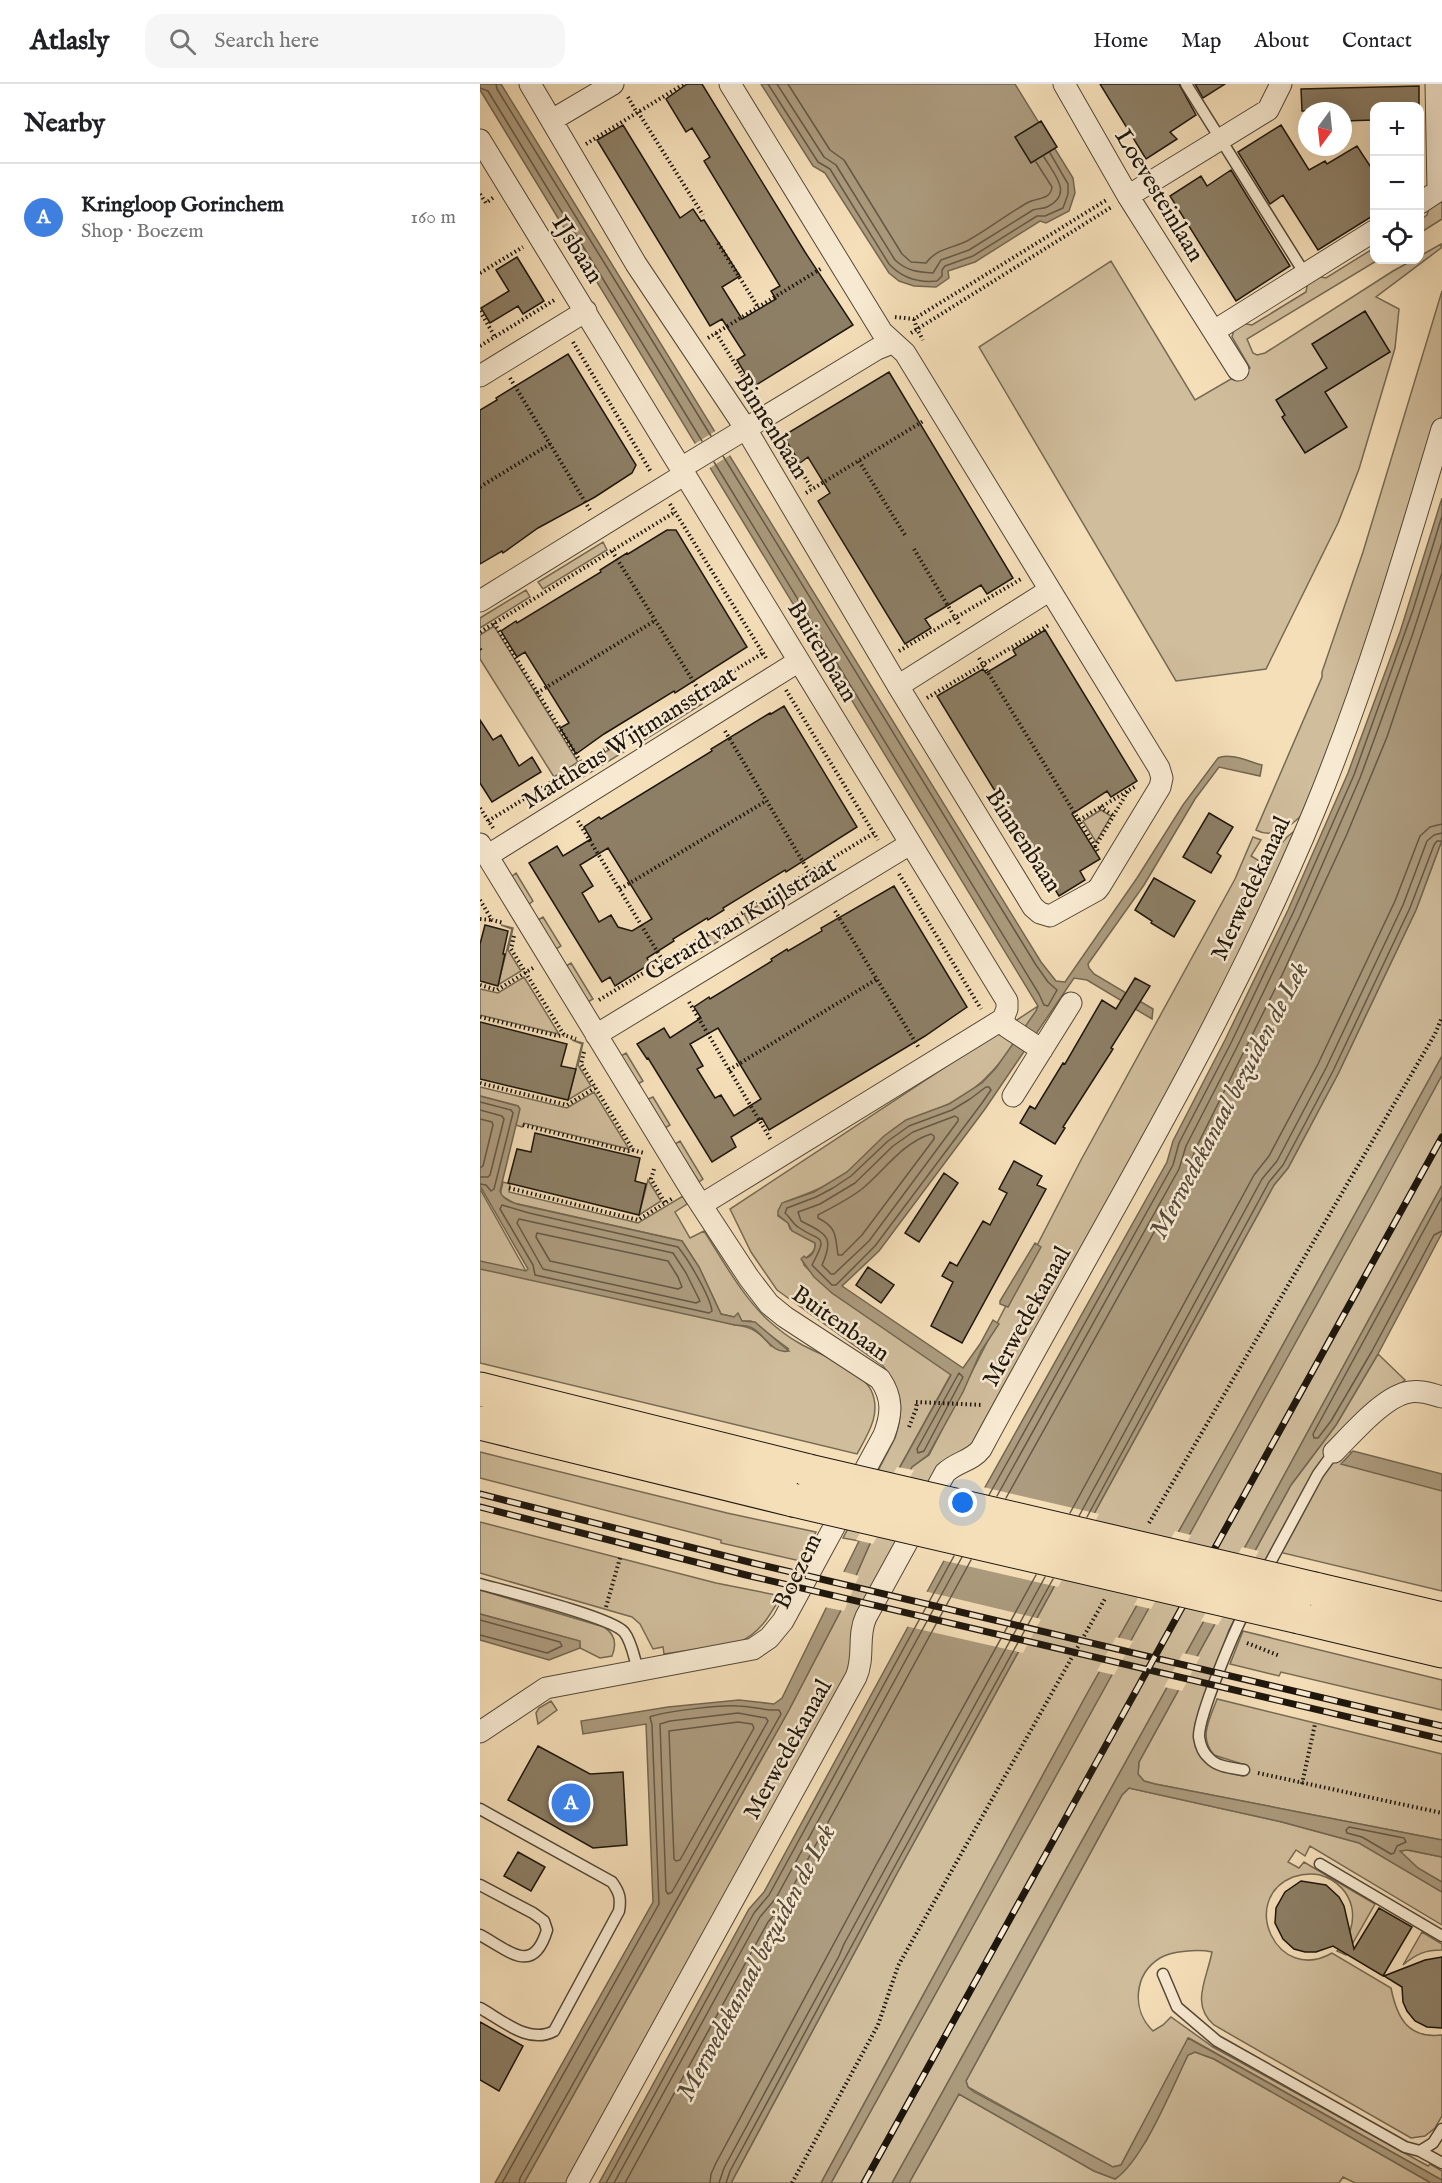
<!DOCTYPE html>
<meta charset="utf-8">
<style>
body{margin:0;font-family:"IM FELL English",serif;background:#f6f6f6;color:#202124}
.controls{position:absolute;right:18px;top:18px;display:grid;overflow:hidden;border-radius:12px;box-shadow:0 6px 24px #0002}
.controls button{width:54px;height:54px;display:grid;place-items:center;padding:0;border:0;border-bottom:2px solid #e0e0e0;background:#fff;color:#202124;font:30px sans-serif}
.compass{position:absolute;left:818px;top:18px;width:54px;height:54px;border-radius:50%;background:#fff;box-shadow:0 6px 24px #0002;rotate:195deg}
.you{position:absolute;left:483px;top:1419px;width:21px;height:21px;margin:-15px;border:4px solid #fff;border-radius:50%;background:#1a73e8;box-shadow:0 0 0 9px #1a73e833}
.badge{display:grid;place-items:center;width:39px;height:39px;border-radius:50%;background:#0f766e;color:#fff;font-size:20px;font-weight:700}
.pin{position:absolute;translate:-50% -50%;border:3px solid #fff;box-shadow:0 2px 6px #0006}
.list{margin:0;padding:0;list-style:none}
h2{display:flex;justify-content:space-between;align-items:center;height:78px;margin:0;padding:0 24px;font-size:26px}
h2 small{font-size:20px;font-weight:400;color:#757577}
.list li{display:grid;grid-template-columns:39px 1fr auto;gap:18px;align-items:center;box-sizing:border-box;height:108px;padding:0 24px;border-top:2px solid #e0e0e0}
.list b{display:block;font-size:22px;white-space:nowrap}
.list p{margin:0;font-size:20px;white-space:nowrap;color:#757577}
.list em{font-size:20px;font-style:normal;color:#757577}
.icon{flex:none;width:33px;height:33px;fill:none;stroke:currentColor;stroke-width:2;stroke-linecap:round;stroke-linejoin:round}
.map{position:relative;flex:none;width:962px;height:2099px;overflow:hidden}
header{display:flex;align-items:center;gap:36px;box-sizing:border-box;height:84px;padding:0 30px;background:#fff;border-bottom:2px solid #e0e0e0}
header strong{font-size:28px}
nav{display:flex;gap:33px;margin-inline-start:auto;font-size:21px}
.search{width:420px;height:54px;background:#f6f6f6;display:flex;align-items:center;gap:15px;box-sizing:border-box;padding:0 21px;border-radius:18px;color:#757577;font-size:22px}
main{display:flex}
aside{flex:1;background:#fff}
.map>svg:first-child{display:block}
</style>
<header>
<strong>Atlasly</strong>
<div class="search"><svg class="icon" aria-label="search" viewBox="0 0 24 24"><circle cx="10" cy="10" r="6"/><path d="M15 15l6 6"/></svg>Search here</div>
<nav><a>Home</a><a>Map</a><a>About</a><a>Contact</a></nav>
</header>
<main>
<aside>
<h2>Nearby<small></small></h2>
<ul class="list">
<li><span class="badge" style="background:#3f7fe0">A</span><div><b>Kringloop Gorinchem</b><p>Shop · Boezem</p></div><em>160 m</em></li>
</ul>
</aside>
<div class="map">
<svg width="962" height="2099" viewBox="0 0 962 2099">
<rect width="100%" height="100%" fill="#f5dfb9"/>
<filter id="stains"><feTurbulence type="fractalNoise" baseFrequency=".00333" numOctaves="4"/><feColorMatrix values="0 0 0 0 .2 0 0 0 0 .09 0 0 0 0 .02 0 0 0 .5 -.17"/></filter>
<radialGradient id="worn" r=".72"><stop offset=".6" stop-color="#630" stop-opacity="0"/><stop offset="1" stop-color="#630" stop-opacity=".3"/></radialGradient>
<!-- green -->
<path fill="#d0bd9c" stroke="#766a54" stroke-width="1.5" d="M962 110V135L940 149V136L947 131 950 120Z
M961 160V164L896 213 919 225 915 264 879 385 858 439 786 585 696 597 499 263 631 177 715 316 770 284 752 253 754 245 761 239 772 241 826 208 828 197 836 192 846 194 894 164V176H898L767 255 773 269 777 271 785 269 913 187 933 176H940V172Z
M962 207V331L929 448 824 729C812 741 794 756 776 746L842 593V588L883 468Z
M123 458 127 466 63 505 58 498Z
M46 506 50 513 0 544V534Z
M14 542 98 678 74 693 0 575V551Z
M217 612 222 620 158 660 153 652Z
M140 659 145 667 82 706 77 698Z
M621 726 631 732 616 758 603 737Z
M818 744 729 931 494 1366 467 1379 372 1590 87 2099H44L309 1626 360 1528 392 1455 432 1383 449 1371 601 1076 755 795 773 753 781 756 771 772 784 780 807 753Z
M962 756V972L756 1346 608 1608 341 2099H251L415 1793 794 1101 808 1084 858 990 936 826Z
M36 789 53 817 48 821 31 793Z
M328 791 333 800 269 839 264 830Z
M63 833 81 862 76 865 58 836Z
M251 838 257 846 193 885 188 877Z
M21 841 33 844 28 866 41 887 18 901 32 845Z
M91 879 113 915 108 918 86 882Z
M44 893 79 950 0 931V905L18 909Z
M558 922 557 927C532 962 510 1001 469 1020 451 1029 432 1032 415 1044 397 1057 384 1075 367 1088 349 1102 327 1110 305 1118L298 1132 308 1139 310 1145 335 1159C336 1169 328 1171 323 1177L324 1181 352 1209 471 1290 379 1457 363 1454 415 1354C425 1324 422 1307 403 1282L297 1206 271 1168 250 1125Z
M92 956 103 959 98 981 111 1002 88 1016 102 960Z
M146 969 163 997 158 1000 141 972Z
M962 991V1101L770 1454 412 2099H351Z
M0 1003 87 1024 114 1008 149 1065 44 1039 42 1043 36 1041 38 1022 0 1012Z
M173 1013 190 1041 185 1044 168 1015Z
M200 1057 223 1095 219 1098 195 1060Z
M168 1096 181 1117 159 1131Z
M23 1098 30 1100 29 1108 158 1139 203 1112 207 1120 195 1128 210 1154 224 1147C244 1178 262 1212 289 1237 298 1245 308 1253 319 1259 339 1271 380 1284 391 1306 402 1329 388 1350 377 1370L0 1279V1105L46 1187 255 1241C272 1242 281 1250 291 1262L309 1265 271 1237H262L256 1232 254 1233 241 1230 219 1183 202 1157 34 1119 20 1111Z
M898 1270 925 1296 852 1363 962 1393V1507L791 1466 749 1546 715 1640C712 1677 731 1685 763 1692L765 1681 734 1671C718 1653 730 1635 737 1615L962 1670V1756L675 1700 664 1697 658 1690 659 1678 811 1401 856 1341Z
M0 1368 247 1429 336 1448 320 1477 241 1459V1456L0 1394Z
M0 1438 236 1499 301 1512C289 1533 280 1549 258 1559L184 1570 183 1563 173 1565 160 1540 152 1533 0 1489Z
M0 1506 124 1543C135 1550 137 1560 132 1572L120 1574 100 1564 99 1557 0 1530Z
M763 1547 962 1596V1626L801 1588 799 1592 750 1580Z
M71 1617 77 1626 58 1640 56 1629 59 1624Z
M649 1704 802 1738 880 1759 962 1808V1841L830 1762 825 1772 816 1766 808 1778 819 1784 824 1778 895 1820 866 1871 857 1867C883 1841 876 1802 840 1791 831 1789 822 1790 813 1793 758 1815 797 1901 852 1869L911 1904C917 1934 928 1955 962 1951V2032L955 2044 945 2052 931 2054 734 1941C710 1920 727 1895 732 1868 719 1865 691 1867 680 1874 654 1890 651 1926 673 1947L683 1941 691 1933 733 1963 948 2082 950 2080 962 2087V2096L709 1954 641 2081 632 2083 488 2003 486 1997 642 1711Z
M927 1766 962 1773V1798C948 1790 928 1781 920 1767Z
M942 1848 962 1860V1866C945 1866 936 1870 923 1881Z
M715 1968 734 1975 951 2099H875L863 2093 859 2099H429L479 2010 614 2087 635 2095 666 2057 708 1971Z"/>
<!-- water -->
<path fill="#ac9b7e" stroke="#736650" stroke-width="1.5" d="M0 0H21L561 878 576 897 585 898 657 794 703 721 738 674C749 668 770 678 782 681L780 692 739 683 715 715 664 801 608 880 609 884 614 890 673 925 672 935 607 896 594 894 505 1025 399 1167 362 1202 483 1284 500 1260 513 1236 519 1240 501 1267 483 1308 448 1371 432 1383 412 1418 392 1455 360 1528 309 1626 44 2099H15L173 1818 166 1640 103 1650 101 1637 188 1623 259 1616 294 1620 302 1614 379 1457 471 1291 352 1209 334 1193 321 1175 324 1172 326 1174C332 1172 336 1166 335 1159L312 1147 308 1139 298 1131V1127L302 1119 334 1108 367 1088 404 1052 426 1036 469 1020 502 999 516 984 556 927 558 922 0 6Z
M281 0H535L593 94 595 109 589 127 566 139 560 137 495 178 468 187 469 194 456 203 434 202 419 197 409 189 345 89 333 82Z
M962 414V756L936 826 858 990 808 1084 794 1101 415 1793 251 2099H119L269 1825 284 1808 466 1473 687 1078 693 1057 745 956 808 826 868 689 920 548Z
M962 972V991L895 1115 351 2099H341L608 1608 756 1346Z
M0 1012 38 1022 40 1025 20 1107C23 1118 40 1121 50 1123L202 1157 219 1183 241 1230 254 1233 258 1229 262 1237 275 1238 309 1267C291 1271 285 1249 270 1243 265 1241 260 1242 255 1241L0 1185V1177L46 1187 48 1185 0 1102Z
M962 1101V1149L898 1270 856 1341 811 1401 659 1678 658 1690 664 1697 675 1700 962 1756V1773L928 1766 920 1767 938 1784 962 1798V1808L879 1759 802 1738 649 1704 642 1711 486 1997 488 2003 494 2008 633 2083 641 2081 708 1954 962 2096V2099H951L734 1975 715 1968 708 1971C693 2002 663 2077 635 2095L614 2087 479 2010 429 2099H412L770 1454Z
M555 1159 561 1163 528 1223 520 1220V1217Z
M873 1367 962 1390V1407L861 1380Z
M0 1530 100 1557V1564L69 1576 0 1556Z"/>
<!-- pier -->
<path fill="#f5dfb9" d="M237 346 252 370 228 385 213 361Z
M417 1383 434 1386 393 1460 376 1456Z
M503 1403 619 1430 578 1503 461 1476Z
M695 1447 711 1451 671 1525 654 1521Z
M762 1463 779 1467 738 1541 721 1537Z
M361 1487 379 1492 364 1527 344 1523Z
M444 1507 561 1535 543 1569 425 1542Z
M636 1553 653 1557 634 1591 617 1587Z
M703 1569 720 1573 702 1607 684 1603Z"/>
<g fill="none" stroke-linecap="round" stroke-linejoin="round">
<!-- shore -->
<path stroke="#645845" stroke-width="1.5" d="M16 0 17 5 231 352
M288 0 338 78 350 85 409 180C422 194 438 199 457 197L462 192V186L465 182 493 172 557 132H565L583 124 588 110V100L570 69
M297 0 344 73 356 81 415 176C427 187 437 188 453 189L461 176 489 166 553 126C558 124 563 125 567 123 594 110 574 90 564 73
M308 0 350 66 364 76 422 170 431 178 446 179C457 164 471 165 487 157 507 146 526 131 547 119 557 113 570 117 572 103L556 78
M0 4 8 7 222 357
M234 378 559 910 564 921 568 922 577 906 568 898 556 881 243 372
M506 1003H509L511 1006 502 1019 395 1162 356 1201H352L332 1181C349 1149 341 1159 318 1143 313 1140 310 1133 305 1129L307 1124 336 1113 353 1104 371 1092 408 1057 429 1042 472 1026 490 1015Z
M0 1018 31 1026 33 1029 14 1105 11 1107 6 1101 0 1100
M0 1026 22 1032 24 1035 10 1091 8 1093H0
M475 1032 478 1034V1037L389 1157 354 1190H351L342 1181C355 1152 346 1150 321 1137L318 1128 340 1120 375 1099 413 1062 433 1048Z
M0 1035 12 1038 13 1041 3 1082 0 1084
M451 1050 454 1052V1055L382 1151 362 1171H358C355 1153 358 1144 338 1134V1131C353 1123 369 1115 382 1105 405 1086 422 1059 451 1050Z
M962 1113 833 1350 834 1354H838L851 1337 892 1267 954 1151 962 1147
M22 1121 49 1129 198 1163C208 1175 230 1212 232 1227L229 1229 55 1191 53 1181 20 1125Z
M39 1135 193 1169 206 1189 220 1217 216 1219 63 1185 37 1139Z
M57 1149 188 1177 198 1193 202 1203 198 1205 70 1177 56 1153Z
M479 1289 483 1293 444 1367 438 1369 437 1365Z
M509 1411 693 1081 699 1059 751 959 813 829 874 691 933 526 962 432
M517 1412 699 1085 706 1062 757 963 820 832 880 694 932 552 962 459
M526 1414 707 1089 715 1066 802 891 867 750 907 653 962 489
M590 1429 774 1091 789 1072 838 980 915 817 940 752 950 743 962 740
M599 1432 782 1095 797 1077 846 984 923 821 947 757 954 751 962 749
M607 1433 789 1098 803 1081 853 987 930 824 954 761 957 757H962
M0 1536 80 1558 82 1562 67 1569 0 1551
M258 1629 286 1634 288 1637 192 1808 188 1810 186 1807 180 1640 190 1637Z
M258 1638 272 1640 274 1644 200 1776 196 1777 194 1775 189 1647Z
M869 1743 924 1754 926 1758 917 1762 914 1769 911 1770 882 1753 867 1749 866 1746Z
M22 2099 179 1820 172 1641 170 1633C185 1627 240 1621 258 1622 272 1622 285 1627 299 1626L301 1630 40 2094 39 2099
M126 2099 274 1829 289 1811 474 1472
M134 2099 280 1833 296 1814 482 1473
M145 2099 288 1838 304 1819 491 1476
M230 2099 231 2090 236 2079 395 1783 556 1491
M239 2099 244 2084 359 1872 364 1860 565 1493
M246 2099 250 2087 410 1791 573 1495"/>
</g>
<!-- building -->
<path fill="#8d7f66" stroke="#1d160c" stroke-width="1.5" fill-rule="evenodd" d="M207 0H222L325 168 373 241 273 303 257 276 265 271 242 235 230 242 117 56 143 41 200 134 213 125 221 137 224 136 260 192 242 203 262 235 296 215 291 207 300 202 224 77 230 73 212 44 206 48 186 15Z
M620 0H699L716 31 690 48 697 55 666 75Z
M715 0H745L723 14Z
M939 2V22H894V36L863 37V27H822L821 5Z
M561 37 577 63 551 79 535 53Z
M801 41 829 86 845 77 847 80 877 62 894 88V131L838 166 803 111 790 120 758 68Z
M751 86 810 182 756 217 690 112 721 92 727 102Z
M37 173 64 217 43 230 38 222 10 239 1 224 29 207 16 186Z
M885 227 910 268 845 308 867 343 825 369 802 333 805 331 796 316 847 284 832 260Z
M88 270 156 381 152 389 115 413 58 444 23 469 22 467 0 480V326L17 316 16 314Z
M409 288 533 494 507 510 501 501 465 523 445 535 451 544 425 560 338 417 350 409 328 373 320 379 303 352Z
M187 446H196L267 563 195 609 194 607 124 650 96 670 80 644 89 639 45 568 37 573 21 547 36 537 37 539 121 488 120 486 147 469 148 470Z
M565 546 657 697 631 713 627 707 592 730 620 775 600 787 605 796 579 812 457 612 503 585 506 589 536 571 533 566Z
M304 622 377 743 306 788 305 786 243 824 244 826 228 836 227 834 193 855 194 857 167 874 170 880 135 902 130 893 122 898 49 779 77 762 83 772 111 755 104 743 119 733 121 735 232 667 231 665 290 629 291 630ZM128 764 172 835 152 847 138 843 131 831 119 838 102 809 113 802 100 781Z
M0 636 13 656 21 651 39 682 52 673 61 688 12 718 0 699Z
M729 729 753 743 737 769 741 772 731 789 703 773Z
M674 794 715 817 694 853 671 839 672 837 655 826Z
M414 802 487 923 445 952 289 1046 282 1034 251 1053 256 1063 232 1078 168 974 167 975 157 960 184 944 190 954 221 934 214 923 229 913 230 915 292 877 291 875 307 865 308 867 342 847 341 844ZM238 944 281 1015 254 1032 241 1011 235 1014 217 985 223 982 210 960Z
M5 841 28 847 23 870H25L18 902 0 897V860Z
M655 894 670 902 631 964 633 965 583 1043 585 1044 575 1060 540 1039 550 1022 555 1025 583 979 585 980 622 916 636 925Z
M0 938 87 960 81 982 96 985 88 1016 0 995Z
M55 1049 160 1074 155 1097 166 1100 159 1131 28 1099 37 1065 51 1068Z
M534 1077 562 1092 557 1101 566 1105 482 1259 451 1242 473 1198 462 1192 470 1178 477 1182 503 1137 510 1141 527 1109 519 1105Z
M464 1089 478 1099 439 1158 425 1149Z
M388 1183 414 1201 401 1219 376 1201Z
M58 1662 110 1690 143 1688 147 1761 113 1764 28 1716Z
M38 1768 65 1783 51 1807 24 1792Z
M821 1797 846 1801 859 1813 864 1822 874 1865 899 1824 932 1843 903 1892 853 1862 836 1868H825L814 1865 803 1855 795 1839 796 1824 805 1808Z
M962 1873V1944L947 1943 935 1937 927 1927 923 1918 922 1903 904 1892 945 1876Z
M0 1938 43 1962 19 2007 0 1996Z"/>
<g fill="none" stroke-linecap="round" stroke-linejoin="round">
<defs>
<path id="lane" d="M706 0 825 190
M784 1490 838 1390 854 1368
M0 1500C25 1507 131 1533 144 1548 152 1558 154 1574 158 1586
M764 1686C752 1684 737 1683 729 1674 723 1669 720 1660 719 1653 718 1632 755 1546 766 1525
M0 1725 132 1798C140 1809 141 1815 139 1827L74 1947C49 1961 22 1936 0 1924
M840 1780 962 1852
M0 1801 53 1829 64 1837 67 1846C53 1892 30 1867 0 1851
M683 1890 697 1923 737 1957 925 2063 940 2067 953 2059 962 2045
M940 2067 962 2079"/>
<path id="street" d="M50 0 156 180 266 345 418 602 553 823 560 829 570 832 617 806 620 802 680 703 682 694 679 684 425 269 402 248 250 0
M584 0 648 112 758 286
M72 36 133 0
M0 56 527 917V925L523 935 221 1121
M648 112 788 26 801 0
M940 119 958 107 956 0
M734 247 894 147
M0 292 106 227
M201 384 397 265 412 259
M0 517 205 390
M418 602 570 506
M0 760 210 1104 269 1194 289 1220 305 1233 400 1295C413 1314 412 1330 404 1351L303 1537 289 1554 273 1565 66 1604 0 1648
M7 772 319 577
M523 935 527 943 562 966
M116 951 430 760
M533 1012 591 919
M854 1368C872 1350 905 1311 930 1308 941 1306 951 1310 962 1313
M97 2099 376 1593C385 1573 377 1552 386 1533L465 1389C476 1378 492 1377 501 1365 615 1153 743 948 835 725 886 601 924 473 962 345"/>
<path id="highway" d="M0 1305 329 1387
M0 1339 313 1416
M835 1505 962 1535
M819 1533 962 1567"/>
</defs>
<!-- lane casing -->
<use href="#lane" stroke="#534837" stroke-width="13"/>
<!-- street casing -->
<use href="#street" stroke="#534837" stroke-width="23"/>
<!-- highway casing -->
<use href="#highway" stroke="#1d160c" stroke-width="35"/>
<!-- path -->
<path stroke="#1d160c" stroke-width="4" stroke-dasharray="1.5 3" stroke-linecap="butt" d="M148 13 157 29
M158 28 223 131
M106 60 204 0
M0 110 6 119 14 113
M238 159 278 223
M0 189 43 163
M0 227 15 253
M415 233 434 235 628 115
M434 235 437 245 443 256
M236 249 277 315
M431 249 633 122
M228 254 342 184
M93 258 171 388
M0 262 76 215
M30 294 110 426
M297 347 332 405
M379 377 425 451
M0 403 70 360
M326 409 445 336
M190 420 286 574
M434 465 480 542
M132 467 220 608
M14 539 102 680
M0 548 195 428
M0 565 2 568
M419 567 541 495
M499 574 618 767
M306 606 398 756
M57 609 176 536
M447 614 569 541
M245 647 329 788
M620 723 634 732
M0 724 13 744
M599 736 656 702
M8 737 283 569
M98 737 183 877
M615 763 648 707
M419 790 501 925
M140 805 286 717
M0 816 12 836 24 839
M355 827 439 964
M0 835 12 836
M34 852 31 865 84 951 96 955
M0 901 17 906 53 884
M119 916 394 749
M209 918 291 1056
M0 933 78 952 84 951
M104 968 101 980 153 1066 164 1069
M249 986 397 895
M0 999 87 1021 115 1004
M43 1041 148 1067 153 1066
M174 1085 171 1095 185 1119
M29 1104 158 1136 193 1114
M436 1318 503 1321
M429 1343 436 1325 437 1318
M669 1439 955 950 962 933
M126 1523 140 1474
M767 1559 800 1572
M778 1689 962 1729
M822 1700 835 1640
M312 2099 398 1941 418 1882 626 1513"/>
<!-- lane -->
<use href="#lane" stroke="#f8ead2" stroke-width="10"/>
<!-- street -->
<use href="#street" stroke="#f8ead2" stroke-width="21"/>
<!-- highway -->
<use href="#highway" stroke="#f5dfb9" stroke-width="33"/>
<defs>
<path id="rail" d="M0 1410 273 1479 962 1642
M0 1423 266 1491 962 1655
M384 2099 962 1053"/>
</defs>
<!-- rail casing -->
<use href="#rail" stroke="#1d160c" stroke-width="7"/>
<!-- rail -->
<use href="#rail" stroke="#f8ead2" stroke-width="4.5" stroke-dasharray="14" stroke-linecap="butt"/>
<defs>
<path id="highway-bridge" d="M329 1387 835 1505
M313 1416 819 1533"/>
</defs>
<!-- highway-bridge casing -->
<use href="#highway-bridge" stroke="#1d160c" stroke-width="35" stroke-linecap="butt"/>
<!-- highway-bridge -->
<use href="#highway-bridge" stroke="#f5dfb9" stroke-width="33"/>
</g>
<g text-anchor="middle" stroke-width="5" stroke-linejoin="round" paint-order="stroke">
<!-- street labels -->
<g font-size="24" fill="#1d160c" stroke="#f8ead2">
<text transform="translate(680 111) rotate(59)" y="8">Loevesteinlaan</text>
<text transform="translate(98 165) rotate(58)" y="8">IJsbaan</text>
<text transform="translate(292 342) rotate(58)" y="8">Binnenbaan</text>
<text transform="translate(343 567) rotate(59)" y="8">Buitenbaan</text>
<text transform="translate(149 653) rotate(-32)" y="8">Mattheus Wijtmansstraat</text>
<text transform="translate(544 756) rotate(57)" y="8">Binnenbaan</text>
<text transform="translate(770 804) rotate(-65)" y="8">Merwedekanaal</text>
<text transform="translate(260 834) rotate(-31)" y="8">Gerard van Kuijlstraat</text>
<text transform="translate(546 1232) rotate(-61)" y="8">Merwedekanaal</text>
<text transform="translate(361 1239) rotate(35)" y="8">Buitenbaan</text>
<text transform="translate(317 1487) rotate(-64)" y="8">Boezem</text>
<text transform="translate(307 1665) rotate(-61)" y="8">Merwedekanaal</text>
</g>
<!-- water labels -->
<g font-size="26" font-style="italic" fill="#564b3a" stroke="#f8ead2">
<text transform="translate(748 1016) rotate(-62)" y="9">Merwedekanaal bezuiden de Lek</text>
<text transform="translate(275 1878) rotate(-62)" y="9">Merwedekanaal bezuiden de Lek</text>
</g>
</g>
<rect width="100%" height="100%" filter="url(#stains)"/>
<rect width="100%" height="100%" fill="url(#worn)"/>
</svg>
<div class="controls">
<button>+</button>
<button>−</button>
<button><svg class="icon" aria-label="locate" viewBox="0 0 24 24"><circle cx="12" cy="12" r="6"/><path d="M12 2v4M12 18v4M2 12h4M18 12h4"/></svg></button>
</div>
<svg class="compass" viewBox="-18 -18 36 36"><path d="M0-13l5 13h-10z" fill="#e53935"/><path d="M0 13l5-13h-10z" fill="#757577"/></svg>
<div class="you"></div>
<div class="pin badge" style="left:91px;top:1719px;background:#3f7fe0">A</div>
</div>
</main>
